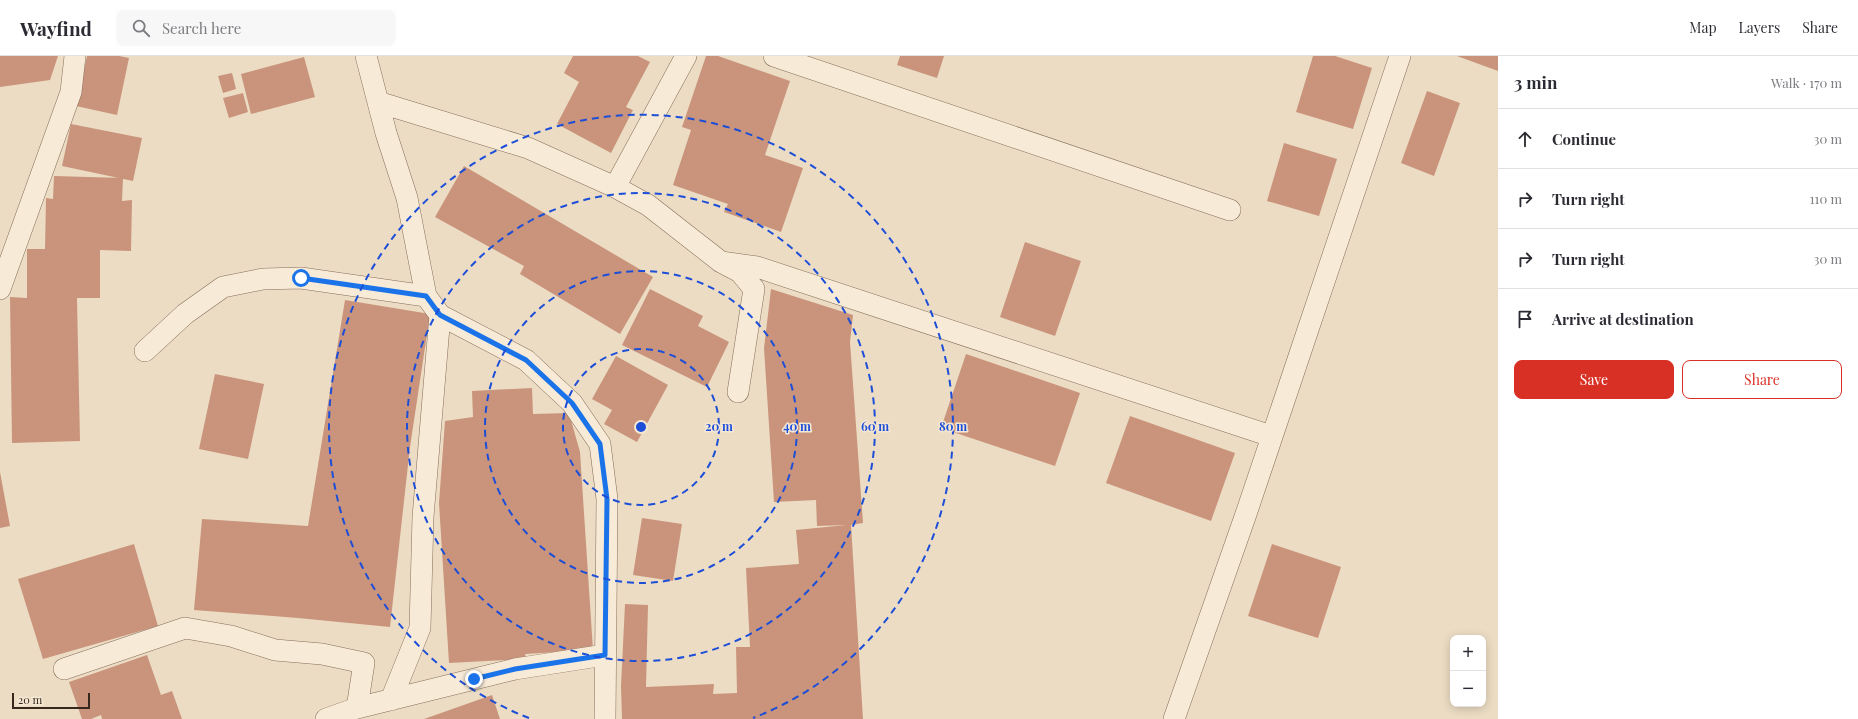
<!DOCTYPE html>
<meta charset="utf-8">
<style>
body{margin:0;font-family:"Playfair Display",serif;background:#f7f7f7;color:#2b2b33}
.controls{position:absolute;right:12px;bottom:12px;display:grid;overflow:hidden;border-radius:8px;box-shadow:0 2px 10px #0003}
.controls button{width:36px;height:36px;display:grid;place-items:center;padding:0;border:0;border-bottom:1px solid #e1e1e2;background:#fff;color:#2b2b33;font:20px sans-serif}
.scale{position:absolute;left:12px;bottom:10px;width:78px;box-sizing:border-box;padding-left:4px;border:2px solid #37281e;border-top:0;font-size:11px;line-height:14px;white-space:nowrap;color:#37281e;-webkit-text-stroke:3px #f4e7d3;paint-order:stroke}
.stop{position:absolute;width:12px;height:12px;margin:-9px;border:3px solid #1a73e8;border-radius:50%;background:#fff}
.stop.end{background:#1a73e8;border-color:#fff;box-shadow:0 1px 4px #0008}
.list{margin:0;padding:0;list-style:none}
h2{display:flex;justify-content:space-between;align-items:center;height:52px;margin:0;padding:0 16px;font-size:17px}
h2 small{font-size:13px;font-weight:400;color:#7c7c81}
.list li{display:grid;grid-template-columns:26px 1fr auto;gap:12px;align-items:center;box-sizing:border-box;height:60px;padding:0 16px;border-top:1px solid #e1e1e2}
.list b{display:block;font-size:15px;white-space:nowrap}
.list em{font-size:13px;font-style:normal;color:#7c7c81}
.actions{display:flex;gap:8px;padding:12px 16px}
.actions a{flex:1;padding:9px 0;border:1px solid #d93025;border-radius:8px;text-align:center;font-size:14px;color:#d93025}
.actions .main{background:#d93025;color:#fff}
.icon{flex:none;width:22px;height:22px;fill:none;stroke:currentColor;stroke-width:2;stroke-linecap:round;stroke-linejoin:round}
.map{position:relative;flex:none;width:1498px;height:663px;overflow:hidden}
header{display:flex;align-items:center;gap:24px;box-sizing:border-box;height:56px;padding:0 20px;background:#fff;border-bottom:1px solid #e1e1e2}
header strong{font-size:19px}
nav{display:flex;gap:22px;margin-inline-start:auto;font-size:14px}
.search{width:280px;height:36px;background:#f7f7f7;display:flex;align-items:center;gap:10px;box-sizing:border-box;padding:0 14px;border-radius:8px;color:#7c7c81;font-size:15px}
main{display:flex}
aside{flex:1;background:#fff}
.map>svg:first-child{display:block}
</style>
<header>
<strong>Wayfind</strong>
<div class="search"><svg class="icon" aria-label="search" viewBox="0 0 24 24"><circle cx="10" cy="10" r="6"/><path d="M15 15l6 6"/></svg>Search here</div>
<nav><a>Map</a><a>Layers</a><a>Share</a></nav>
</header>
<main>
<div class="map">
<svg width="1498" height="663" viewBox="0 0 1498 663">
<rect width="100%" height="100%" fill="#ecdcc4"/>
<!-- building -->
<path fill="#c9947b" d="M0 0H58L50 24 0 31Z
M87 0H119L129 2 117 59 76 50Z
M573 0H638L650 6 626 51 633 54 611 97 557 68 579 26 564 17Z
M706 0H718L790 25 765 99 803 112 781 176 724 156 728 148 673 129 691 74 682 71Z
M900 0H944L937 22 897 9Z
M1313 0H1335L1372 12 1353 73 1296 56Z
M1457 0H1498V15Z
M304 1 315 41 251 58 241 18Z
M232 17 236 33 223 37 218 20Z
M1427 35 1460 47 1434 120 1401 107Z
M243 37 248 56 229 62 223 42Z
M71 68 142 82 133 125 62 110Z
M1284 87 1337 103 1319 160 1267 145Z
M464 110 653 221 620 278 520 218 524 210 435 161Z
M54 120 123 122 122 145 132 144 131 195 100 194V242H77L80 385 12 387 10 241 27 242V193H45L46 142 53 143Z
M1025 186 1081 205 1055 280 1000 261Z
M650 233 703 260 698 270 729 286 707 331 622 289Z
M771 233 853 259 850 286 863 467 851 469 863 663H622L621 630 625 548 648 549 646 631 714 628 713 638 737 637 736 591H750L746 512 799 508 796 474 846 469 817 470 816 444 774 446 764 292Z
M345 244 430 258 410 391 390 571 298 562 194 554 202 463 308 470Z
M966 298 1080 337 1055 410 941 372Z
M616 300 668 329 637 386 604 368 612 354 592 343Z
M215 318 264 328 248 403 199 393Z
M532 332 533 358 569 357 580 396 593 594 525 598 526 603 449 607 439 447 445 365 473 361 472 335Z
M1130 360 1235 397 1211 465 1106 427Z
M0 416 10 470 0 472Z
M642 462 682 468 673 525 633 519Z
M134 488 158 570 43 603 18 523Z
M1272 488 1341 511 1318 582 1248 560Z
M147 599 161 639 172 635 182 663H102L101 659 91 663H82L69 626Z
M492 639 500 663H424Z"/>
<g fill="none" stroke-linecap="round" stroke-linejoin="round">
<defs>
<path id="street" d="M366 0 386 77 407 142 426 240 440 259 526 304 572 347 600 388 607 443 605 663
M774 0 1230 154
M378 46 528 92 615 131 648 149 721 206 740 216 754 233 738 336
M615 131 686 0
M721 206 757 211 1271 380
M0 233 71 36 75 0
M145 295 185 258 223 231 263 223 301 222 426 240
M64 613 185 572 231 580 275 594 322 598 364 607 357 652
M391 644 420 572 423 461 440 259
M326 663 357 652 515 613 605 599
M1174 663 1246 458 1400 0"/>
</defs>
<!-- street casing -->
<use href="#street" stroke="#866e5b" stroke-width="22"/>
<!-- street -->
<use href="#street" stroke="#f7ead7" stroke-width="21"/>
</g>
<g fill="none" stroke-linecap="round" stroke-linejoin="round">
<!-- route -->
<path stroke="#1a73e8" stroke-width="5" d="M301 222 426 240 440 259 526 304 572 347 600 388 607 443 605 599 515 613 474 623"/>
</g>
<!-- distance rings -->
<g fill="none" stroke="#1d4ed8" stroke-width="2" stroke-dasharray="7 5">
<circle cx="641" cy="371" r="78"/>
<circle cx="641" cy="371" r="156"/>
<circle cx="641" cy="371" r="234"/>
<path d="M529 662A312 312 0 1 1 753 662"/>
</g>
<circle cx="641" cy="371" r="6" fill="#1d4ed8" stroke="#f4e7d3" stroke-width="2"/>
<g font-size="12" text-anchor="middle" font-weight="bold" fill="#1d4ed8" stroke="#f4e7d3" stroke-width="3" stroke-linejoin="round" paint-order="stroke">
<text x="719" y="375">20 m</text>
<text x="797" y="375">40 m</text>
<text x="875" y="375">60 m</text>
<text x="953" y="375">80 m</text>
</g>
</svg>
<div class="controls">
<button>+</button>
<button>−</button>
</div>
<div class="scale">20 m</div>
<div class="stop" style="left:301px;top:222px"></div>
<div class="stop end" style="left:474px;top:623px"></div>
</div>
<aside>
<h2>3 min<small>Walk · 170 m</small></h2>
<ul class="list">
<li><svg class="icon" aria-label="ahead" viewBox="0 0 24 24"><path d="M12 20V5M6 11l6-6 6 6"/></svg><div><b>Continue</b></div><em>30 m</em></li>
<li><svg class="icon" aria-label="right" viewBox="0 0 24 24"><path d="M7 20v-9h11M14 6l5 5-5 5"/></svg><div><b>Turn right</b></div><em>110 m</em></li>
<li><svg class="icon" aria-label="right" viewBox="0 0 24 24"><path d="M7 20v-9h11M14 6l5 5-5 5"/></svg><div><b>Turn right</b></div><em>30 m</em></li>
<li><svg class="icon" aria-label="arrive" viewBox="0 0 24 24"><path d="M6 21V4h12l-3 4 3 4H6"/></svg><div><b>Arrive at destination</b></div></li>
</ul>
<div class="actions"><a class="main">Save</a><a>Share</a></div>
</aside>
</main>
